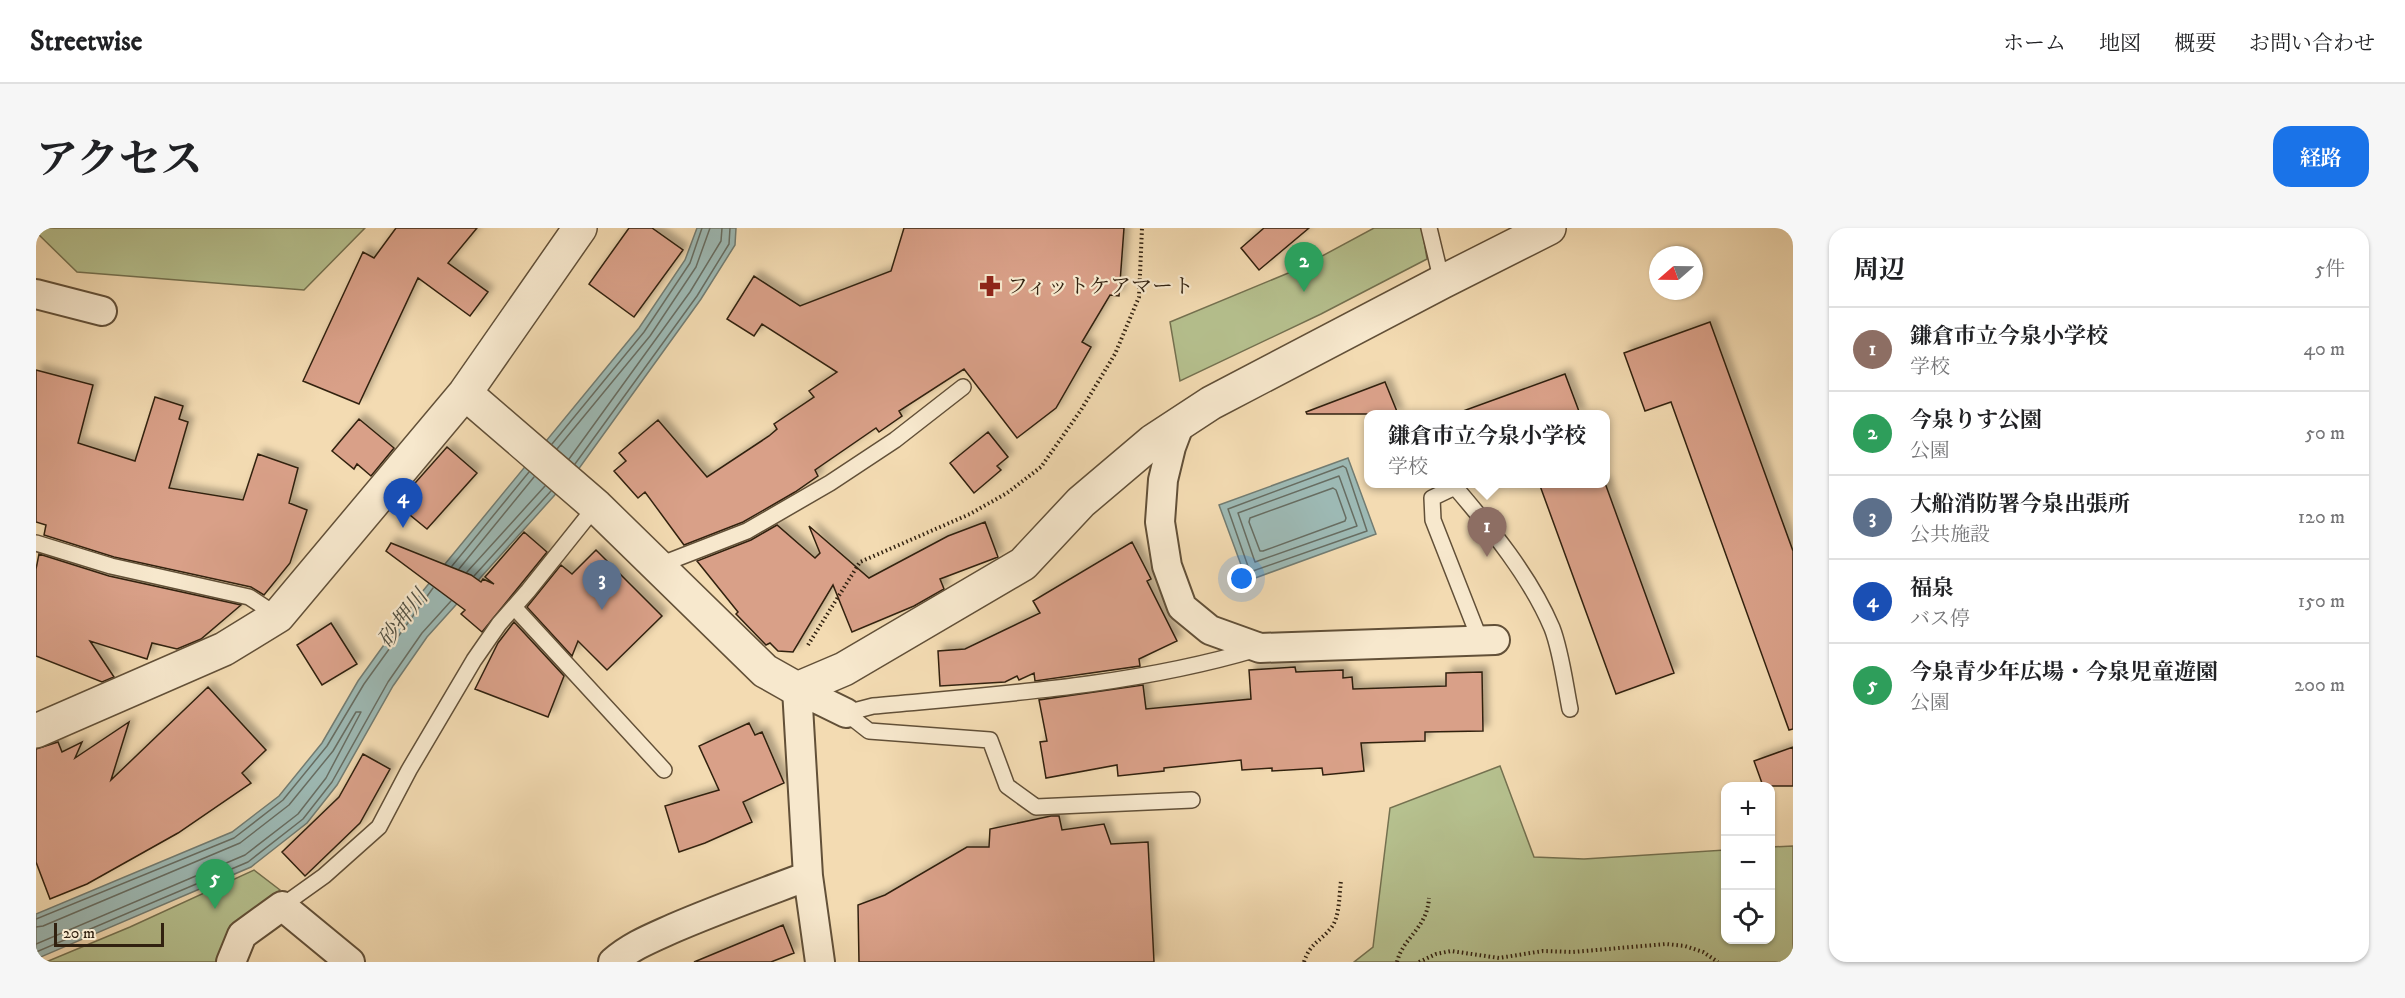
<!DOCTYPE html>
<html lang="ja">
<meta charset="utf-8">
<style>
body{margin:0;font-family:"IM FELL DW Pica","Noto Serif JP",serif;background:#f6f6f6;color:#202124}
.controls{position:absolute;right:18px;bottom:18px;display:grid;overflow:hidden;border-radius:12px;box-shadow:0 2px 4px #0004}
.controls button{width:54px;height:54px;display:grid;place-items:center;padding:0;border:0;border-bottom:2px solid #e0e0e0;background:#fff;color:#202124;font:30px sans-serif}
.compass{position:absolute;left:1613px;top:18px;width:54px;height:54px;border-radius:50%;background:#fff;box-shadow:0 2px 4px #0004;rotate:250deg}
.scale{position:absolute;left:18px;bottom:15px;width:110px;box-sizing:border-box;padding-left:6px;border:3px solid #312110;border-top:0;font-size:16px;line-height:21px;white-space:nowrap;color:#312110;-webkit-text-stroke:4px #f7e8cd;paint-order:stroke}
.you{position:absolute;left:1206px;top:351px;width:21px;height:21px;margin:-15px;border:4px solid #fff;border-radius:50%;background:#1a73e8;box-shadow:0 0 0 9px #1a73e833}
.badge{display:grid;place-items:center;width:39px;height:39px;border-radius:50%;background:#1a73e8;color:#fff;font-size:20px;font-weight:700}
.pin{position:absolute;translate:-50% -50px;filter:drop-shadow(0 2px 3px #0008)}
.pin::after{content:'';position:absolute;top:32px;width:21px;height:18px;background:inherit;clip-path:polygon(0 0,100% 0,50% 100%)}
.popup{position:absolute;left:1328px;top:182px;width:246px;height:78px;box-sizing:border-box;display:grid;place-content:center;border-radius:12px;background:#fff;filter:drop-shadow(0 2px 4px #0005);font-size:20px;white-space:nowrap;color:#757577}
.popup b{font-size:22px;color:#202124}
.popup::after{content:'';position:absolute;left:50%;top:100%;margin-left:-12px;border:12px solid transparent;border-top-color:#fff}
.list{margin:0;padding:0;list-style:none}
h2{display:flex;justify-content:space-between;align-items:center;height:78px;margin:0;padding:0 24px;font-size:26px}
h2 small{font-size:20px;font-weight:400;color:#757577}
.list li{display:grid;grid-template-columns:39px 1fr auto;gap:18px;align-items:center;box-sizing:border-box;height:84px;padding:0 24px;border-top:2px solid #e0e0e0}
.list b{display:block;font-size:22px;white-space:nowrap}
.list p{margin:0;font-size:20px;white-space:nowrap;color:#757577}
.list em{font-size:20px;font-style:normal;color:#757577}
.icon{flex:none;width:33px;height:33px;fill:none;stroke:currentColor;stroke-width:2;stroke-linecap:round;stroke-linejoin:round}
.map{position:relative;flex:none;width:1757px;height:734px;overflow:hidden;border-radius:18px}
header{display:flex;align-items:center;gap:36px;box-sizing:border-box;height:84px;padding:0 30px;background:#fff;border-bottom:2px solid #e0e0e0}
header strong{font-size:28px}
nav{display:flex;gap:33px;margin-inline-start:auto;font-size:21px}
.intro{display:flex;align-items:center;justify-content:space-between;box-sizing:border-box;height:144px;padding:0 36px}
h1{margin:0;font-size:42px}
.button{padding:15px 27px;border-radius:18px;background:#1a73e8;color:#fff;font-size:21px;font-weight:700}
main{display:flex;gap:36px;padding:0 36px}
aside{flex:1;background:#fff;border-radius:18px;box-shadow:0 2px 4px #0004}
.map>svg:first-child{display:block}
</style>
<header>
<strong>Streetwise</strong>
<nav><a>ホーム</a><a>地図</a><a>概要</a><a>お問い合わせ</a></nav>
</header>
<div class="intro"><h1>アクセス</h1><a class="button">経路</a></div>
<main>
<div class="map">
<svg width="1757" height="734" viewBox="0 0 1757 734">
<defs>
<filter id="shadow"><feDropShadow dx="5.5" dy="-5.5" stdDeviation="3" flood-color="#0004"/></filter>
</defs>
<rect width="100%" height="100%" fill="#f3dbb2"/>
<filter id="stains"><feTurbulence type="fractalNoise" baseFrequency=".00333" numOctaves="4"/><feColorMatrix values="0 0 0 0 .2 0 0 0 0 .09 0 0 0 0 .02 0 0 0 .5 -.17"/></filter>
<radialGradient id="worn" r=".72"><stop offset=".6" stop-color="#630" stop-opacity="0"/><stop offset="1" stop-color="#630" stop-opacity=".3"/></radialGradient>
<!-- green -->
<path fill="#b6c18f" stroke="#747150" stroke-width="1.5" d="M0 0H329L268 62 41 44 0 4Z
M1338 0H1386L1391 31 1285 86 1144 153 1134 94 1262 41Z
M1464 538 1498 629 1548 631 1689 622 1690 712H1734L1735 619 1757 618V734H1318L1337 719 1354 580Z
M218 642 244 662 195 706 184 734H10L94 699Z"/>
<!-- water -->
<path fill="#9db9b4" stroke="#727c72" stroke-width="1.5" d="M661 0H700L699 17 665 71 544 239 391 409 357 458 301 557 271 595 215 639 0 731V686L196 604 243 568 286 515 322 453 386 364 603 100 649 32Z
M1312 230 1340 306 1211 353 1183 277Z"/>
<g fill="none" stroke-linecap="round" stroke-linejoin="round">
<!-- shore -->
<path stroke="#676d62" stroke-width="1.5" d="M516 216 608 104 654 35 666 0
M521 221 614 108 660 39 674 0
M533 231 654 64 685 13 686 0
M539 236 661 68 693 16 694 0
M1307 238 1310 240 1331 303 1214 344 1192 281Z
M1303 248 1321 298 1219 334 1202 285Z
M1297 260 1300 262 1310 290 1309 293 1227 323H1224L1213 294 1214 290Z
M416 338 493 244
M423 341 498 249
M431 344 509 258
M438 348 515 263
M0 691 198 610 247 572 291 518 328 456 397 360
M0 699 7 698 204 615 253 577 297 523 320 484H325L290 550 262 586 209 627 0 716
M0 724 212 634 267 591 296 554 352 454 386 405 415 373"/>
</g>
<!-- building -->
<path fill="#d9a088" stroke="#312110" stroke-width="1.5" filter="url(#shadow)" d="M360 0H441L412 35 452 64 434 88 382 50 323 176 267 153 327 24 338 30Z
M593 0H616L647 22 598 89 553 56Z
M868 0H1088L1083 68 1074 67 1046 114 1055 119 1020 180 981 210 928 141 863 183 866 188 843 204 840 200 779 242 782 248 759 264 707 294 648 317 609 264 602 270 578 243 590 233 583 225 622 192 671 249 733 208 741 201 738 196 778 169 773 163 801 144 726 96 718 108 691 91 718 48 764 78 855 43Z
M1228 0H1273L1223 42 1205 20Z
M1674 94 1757 323V501L1753 502 1635 174 1609 183 1588 125Z
M0 142 57 157 42 215 99 233 119 169 147 178 143 191 152 194 133 260 207 272 222 226 262 240 253 275 271 282 254 335 228 367 215 359 78 329 8 307 10 297 0 294Z
M1529 146 1544 186H1427V183Z
M1349 154 1362 186H1271L1270 184Z
M323 191 358 220 335 248 321 236 318 241 296 223Z
M952 204 972 229 961 238 965 242 938 265 914 235Z
M411 219 441 245 391 301 363 278 366 273 364 272Z
M1503 255H1569L1638 445 1580 466Z
M949 294 962 329 904 351 908 361 878 378 816 404 797 357 757 424 742 423 734 415 730 417 700 386 702 384 661 333 715 312 741 297 779 330 784 325 773 298 833 350 912 308Z
M488 304 511 324 446 404 425 386 429 382 350 323 355 315 435 347 445 354 447 351 458 356 449 349Z
M1096 314 1115 351 1111 353 1141 413 1103 431 1104 438 999 453 998 445 983 452 981 448 969 454 904 458 902 423 929 421 1004 385 997 373Z
M560 322 626 388 571 442 542 413 536 428 491 379 525 337 536 346Z
M3 326 73 348 205 377 165 411 141 421 116 415 111 431 54 413 78 449 66 454 0 428V341Z
M478 394 528 448 512 489 439 461 462 415Z
M295 395 321 436 286 457 261 417Z
M1259 439 1260 444 1307 442V450L1316 449 1317 461 1410 458V445L1446 444 1447 503 1389 504V513L1325 515 1328 543 1287 547 1286 540 1236 543V540L1206 542 1205 532 1128 540V543L1082 548 1081 537 1010 550 1004 514 1011 513 1003 472 1107 457 1110 481 1215 471 1213 442Z
M172 459 230 522 206 545 215 555 142 605 51 656 14 671 0 634V521L22 514 26 524 46 514 39 530 93 494 75 552Z
M713 495 719 507 726 504 748 555 707 574 716 594 669 615 643 624 629 578 683 562 663 518Z
M1757 519V558H1727L1718 533Z
M327 526 354 541 324 595 269 648 246 624 303 569Z
M1015 588H1023L1026 602 1068 596 1075 616 1112 614 1118 734H823L822 677 849 667 931 619H953L954 601Z
M747 697 758 725 735 734H658Z"/>
<g fill="none" stroke-linecap="round" stroke-linejoin="round">
<defs>
<path id="service" d="M1393 0 1406 54
M0 315 75 338 213 369 242 388
M621 338 711 303 794 255 859 212 927 159
M478 379 628 542
M1444 412 1397 292 1396 270 1419 259C1455 301 1494 348 1516 400 1525 423 1529 456 1534 481
M810 485 837 478C966 466 1097 458 1221 421
M810 485 833 503 954 512 971 558 1000 579 1156 572
M246 678 288 648 343 599 373 542 438 432 463 396 492 363 560 278"/>
<path id="minor" d="M0 66 66 83
M1144 195 1135 219 1127 252 1124 294 1131 338 1146 379 1174 402 1224 420 1459 412
M761 461 772 648 784 734
M761 461 810 485
M195 734 206 707 246 678 314 734
M577 734C595 718 616 710 638 700 682 681 727 665 772 648"/>
<path id="tertiary" d="M429 165 560 278 729 443 761 461 808 441 987 336 1045 274 1117 213 1175 175 1406 54 1513 0
M0 503 188 421 242 388 429 165 544 0"/>
</defs>
<!-- service casing -->
<use href="#service" stroke="#625038" stroke-width="18"/>
<!-- minor casing -->
<use href="#minor" stroke="#625038" stroke-width="32"/>
<!-- tertiary casing -->
<use href="#tertiary" stroke="#625038" stroke-width="36"/>
<!-- path -->
<path stroke="#312110" stroke-width="4" stroke-dasharray="1.5 3" stroke-linecap="butt" d="M772 417 824 334 934 286 971 265 1005 239 1045 182 1079 126 1103 69 1106 0
M1268 734C1274 715 1284 714 1295 700 1304 689 1303 667 1305 653
M1361 734C1367 709 1391 701 1393 670
M1383 734 1400 726 1415 723 1463 730 1507 723 1537 724 1630 716 1649 718 1667 724 1682 734"/>
<!-- service -->
<use href="#service" stroke="#f7e8cd" stroke-width="15"/>
<!-- minor -->
<use href="#minor" stroke="#f7e8cd" stroke-width="28"/>
<!-- tertiary -->
<use href="#tertiary" stroke="#f7e8cd" stroke-width="33"/>
</g>
<!-- icons -->
<defs>
<symbol id="pharmacy-bare" viewBox="-9 -9 18 18"><path d="M-2-6h4v4h4v4h-4v4h-4v-4h-4v-4h4Z" fill="#8f2418" stroke="#f7e8cd" stroke-width="2.5" paint-order="stroke"/></symbol>
</defs>
<g fill-rule="evenodd">
<use href="#pharmacy-bare" x="939" y="43" width="30" height="30"/>
</g>
<g text-anchor="middle" stroke-width="4.5" stroke-linejoin="round" paint-order="stroke">
<!-- poi labels -->
<g font-size="21" fill="#312110" stroke="#f7e8cd" text-anchor="start">
<text x="971" y="65">フィットケアマート</text>
</g>
<!-- water labels -->
<g font-size="22" font-style="italic" fill="#514f41" stroke="#f7e8cd">
<text transform="translate(366 390) rotate(-52)" y="8">砂押川</text>
</g>
</g>
<rect width="100%" height="100%" filter="url(#stains)"/>
<rect width="100%" height="100%" fill="url(#worn)"/>
</svg>
<div class="controls">
<button>+</button>
<button>−</button>
<button><svg class="icon" aria-label="locate" viewBox="0 0 24 24"><circle cx="12" cy="12" r="6"/><path d="M12 2v4M12 18v4M2 12h4M18 12h4"/></svg></button>
</div>
<svg class="compass" viewBox="-18 -18 36 36"><path d="M0-13l5 13h-10z" fill="#e53935"/><path d="M0 13l5-13h-10z" fill="#757577"/></svg>
<div class="scale">20 m</div>
<div class="you"></div>
<div class="pin badge" style="left:1451px;top:329px;background:#8d6e63">1</div>
<div class="popup"><b>鎌倉市立今泉小学校</b>学校</div>
<div class="pin badge" style="left:1268px;top:64px;background:#2e9e5b">2</div>
<div class="pin badge" style="left:566px;top:382px;background:#5c6f8a">3</div>
<div class="pin badge" style="left:367px;top:300px;background:#1a4fb4">4</div>
<div class="pin badge" style="left:179px;top:681px;background:#2e9e5b">5</div>
</div>
<aside>
<h2>周辺<small>5件</small></h2>
<ul class="list">
<li><span class="badge" style="background:#8d6e63">1</span><div><b>鎌倉市立今泉小学校</b><p>学校</p></div><em>40 m</em></li>
<li><span class="badge" style="background:#2e9e5b">2</span><div><b>今泉りす公園</b><p>公園</p></div><em>50 m</em></li>
<li><span class="badge" style="background:#5c6f8a">3</span><div><b>大船消防署今泉出張所</b><p>公共施設</p></div><em>120 m</em></li>
<li><span class="badge" style="background:#1a4fb4">4</span><div><b>福泉</b><p>バス停</p></div><em>150 m</em></li>
<li><span class="badge" style="background:#2e9e5b">5</span><div><b>今泉青少年広場・今泉児童遊園</b><p>公園</p></div><em>200 m</em></li>
</ul>
</aside>
</main>
